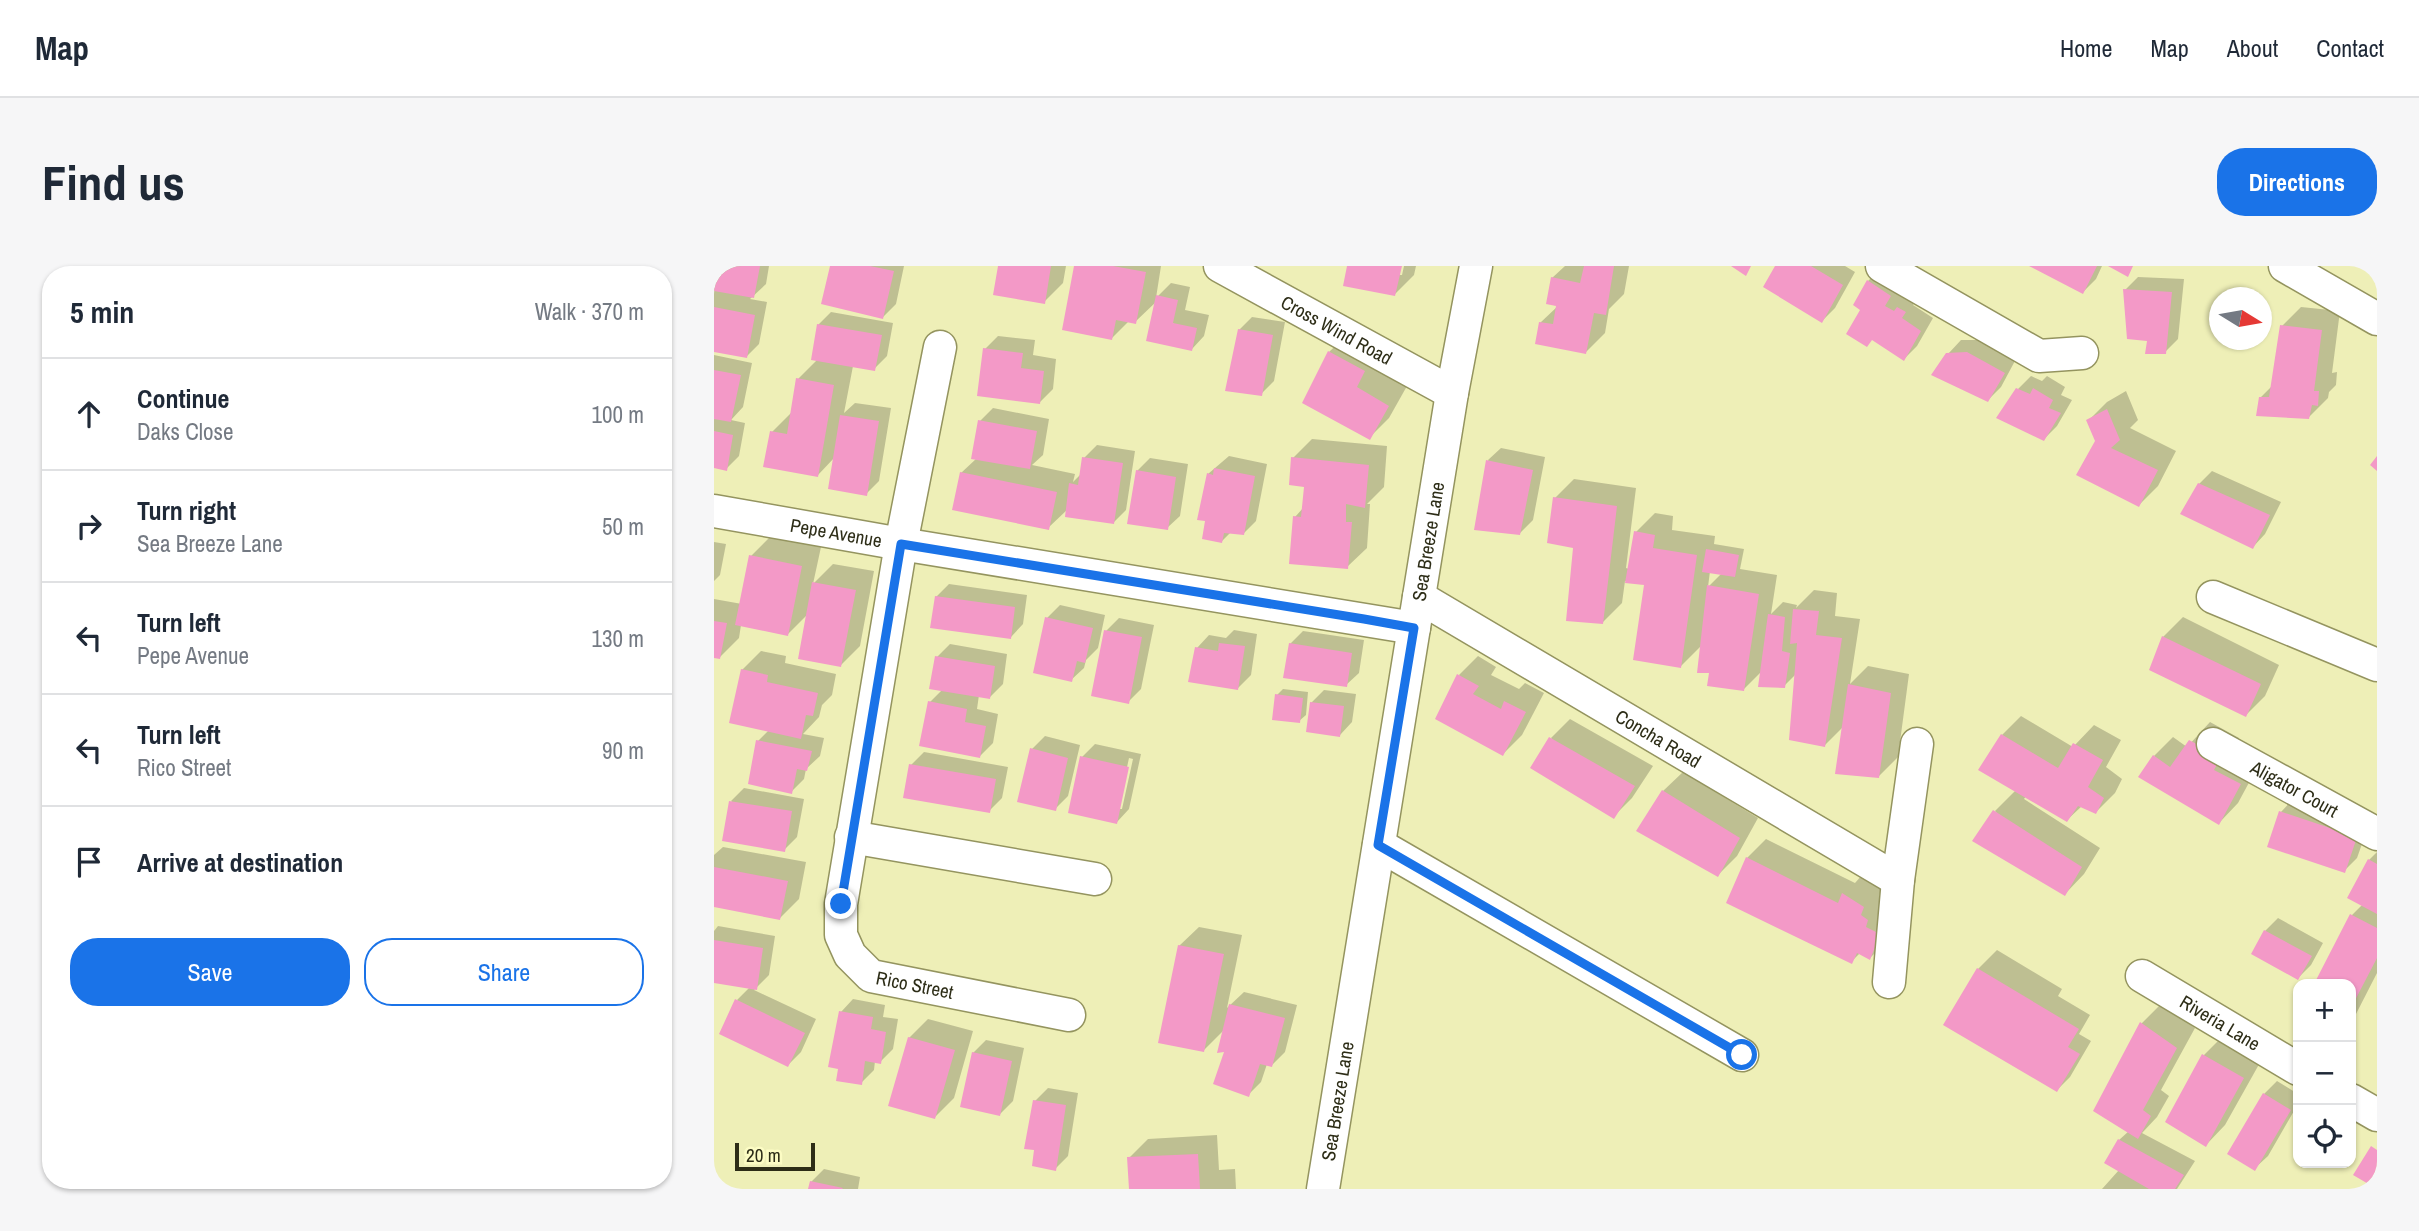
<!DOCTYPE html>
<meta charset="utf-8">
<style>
body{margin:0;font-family:"Archivo Narrow",sans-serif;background:#f6f6f7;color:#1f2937}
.controls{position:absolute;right:21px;bottom:21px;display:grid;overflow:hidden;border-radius:14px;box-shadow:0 2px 5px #0004}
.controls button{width:63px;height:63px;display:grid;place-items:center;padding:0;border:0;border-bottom:2px solid #e0e1e3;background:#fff;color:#1f2937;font:35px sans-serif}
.compass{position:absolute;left:1495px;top:21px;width:63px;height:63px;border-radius:50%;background:#fff;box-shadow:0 2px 5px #0004;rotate:101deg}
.scale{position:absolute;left:21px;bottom:18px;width:80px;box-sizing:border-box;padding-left:7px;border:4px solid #2d2d17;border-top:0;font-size:19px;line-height:24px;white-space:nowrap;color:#2d2d17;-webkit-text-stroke:5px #fcfcc4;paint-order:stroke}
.stop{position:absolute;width:21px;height:21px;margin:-16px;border:5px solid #1a73e8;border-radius:50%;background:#fff}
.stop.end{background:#1a73e8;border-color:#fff;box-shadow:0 2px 7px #0008}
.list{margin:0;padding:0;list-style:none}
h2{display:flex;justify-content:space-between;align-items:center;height:91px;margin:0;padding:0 28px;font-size:30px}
h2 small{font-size:23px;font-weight:400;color:#747a83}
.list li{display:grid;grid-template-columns:46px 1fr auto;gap:21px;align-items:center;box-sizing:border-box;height:112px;padding:0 28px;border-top:2px solid #e0e1e3}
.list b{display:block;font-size:26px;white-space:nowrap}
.list p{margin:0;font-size:23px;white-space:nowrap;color:#747a83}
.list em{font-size:23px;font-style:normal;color:#747a83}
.actions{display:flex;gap:14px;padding:21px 28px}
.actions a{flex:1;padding:16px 0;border:2px solid #1a73e8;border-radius:28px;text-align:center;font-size:24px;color:#1a73e8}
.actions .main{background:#1a73e8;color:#fff}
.icon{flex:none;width:38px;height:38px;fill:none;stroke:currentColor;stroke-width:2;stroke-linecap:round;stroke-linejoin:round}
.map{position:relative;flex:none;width:1663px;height:923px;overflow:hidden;border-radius:28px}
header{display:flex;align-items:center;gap:42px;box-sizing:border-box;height:98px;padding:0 35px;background:#fff;border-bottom:2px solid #e0e1e3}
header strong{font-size:33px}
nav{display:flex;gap:38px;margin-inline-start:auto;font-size:24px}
.intro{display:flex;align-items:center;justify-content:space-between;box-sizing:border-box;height:168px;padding:0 42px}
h1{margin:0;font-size:49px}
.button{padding:18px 32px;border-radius:28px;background:#1a73e8;color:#fff;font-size:24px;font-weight:700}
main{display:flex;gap:42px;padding:0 42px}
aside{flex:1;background:#fff;border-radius:28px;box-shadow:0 2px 5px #0004}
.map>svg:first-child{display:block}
</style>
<header>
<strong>Map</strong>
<nav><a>Home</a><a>Map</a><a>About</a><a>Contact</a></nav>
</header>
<div class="intro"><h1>Find us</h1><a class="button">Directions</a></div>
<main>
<aside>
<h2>5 min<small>Walk · 370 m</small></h2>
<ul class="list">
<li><svg class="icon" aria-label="ahead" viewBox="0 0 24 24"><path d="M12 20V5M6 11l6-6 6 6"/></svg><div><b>Continue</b><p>Daks Close</p></div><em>100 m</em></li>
<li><svg class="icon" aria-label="right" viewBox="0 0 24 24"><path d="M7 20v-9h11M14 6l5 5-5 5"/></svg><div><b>Turn right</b><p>Sea Breeze Lane</p></div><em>50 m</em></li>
<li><svg class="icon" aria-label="left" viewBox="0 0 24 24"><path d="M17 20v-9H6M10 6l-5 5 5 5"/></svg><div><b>Turn left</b><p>Pepe Avenue</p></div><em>130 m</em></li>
<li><svg class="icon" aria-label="left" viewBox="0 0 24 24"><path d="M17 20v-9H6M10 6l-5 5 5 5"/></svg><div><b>Turn left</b><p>Rico Street</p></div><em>90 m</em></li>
<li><svg class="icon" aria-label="arrive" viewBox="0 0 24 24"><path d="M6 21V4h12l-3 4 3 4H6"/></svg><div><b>Arrive at destination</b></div></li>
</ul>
<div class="actions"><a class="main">Save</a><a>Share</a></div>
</aside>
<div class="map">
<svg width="1663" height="923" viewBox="0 0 1663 923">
<rect width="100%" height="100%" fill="#eeefb7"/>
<!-- shadow -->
<path fill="#0003" fill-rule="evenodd" d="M0 0H55L52 18 36 33 53 36 45 78 32 91 0 85Z
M117 0H190L182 38 169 51Z
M286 0H352L349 17 330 36Z
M361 0H447L442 32 457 17 476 21 471 44 495 49 490 70 478 83 443 35 421 56 415 55 398 72Z
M635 0H686L684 9H688L690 0H702L700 9 681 28Z
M851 0H915L910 28 895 43 891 67 872 86 826 57 845 39 838 12Z
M1063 0H1131L1141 6 1121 42 1108 55Z
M1319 0H1388L1382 13 1369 26Z
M1167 2 1188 16 1182 27 1193 33 1197 29 1203 32 1199 39 1219 52 1203 80 1190 93 1159 72 1149 43 1154 15Z
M1424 11 1470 13 1464 73 1451 86 1435 73 1411 24Z
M1587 41 1626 45 1618 107 1623 106 1622 119 1615 126 1614 132 1595 151 1546 132 1559 119 1568 60Z
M117 46 179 57 173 90 160 103 139 100 130 147 141 137 177 142 165 215 152 228 121 191 104 209 58 166 77 147 84 113 103 94 104 59Z
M538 51 571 56 560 115 547 128 525 64Z
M635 67 693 120 675 152 656 171 615 86Z
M284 70 321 74 319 89 342 93 339 123 326 136 271 83Z
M1247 74H1266L1302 93 1287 121 1274 134 1234 88Z
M0 89 38 97 29 141 17 154 31 157 25 190 12 203 0 200Z
M1317 110 1328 115 1333 110 1351 121 1347 129 1358 134 1343 160 1330 173 1304 123Z
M1412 125 1424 154 1416 162 1462 185 1444 220 1425 239 1383 175 1374 155 1393 136Z
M279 142 335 153 329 189 318 199 361 208 359 216 368 207 370 192 383 179 421 185 412 244 399 257 354 243 334 262 247 207 263 192 266 155Z
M598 173 673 180 670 221 653 238H656L653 282 633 301 581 251 590 241 592 220 579 192Z
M787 182 831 191 819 254 806 267 774 194Z
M515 190 553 198 542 255 529 268 517 266 508 275 494 208Z
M436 192 474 198 466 250 453 262 423 205Z
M1498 205 1567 236 1551 268 1539 281 1485 218Z
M860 213 922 222 912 302 915 303 922 266 941 247 959 250 958 264 1001 270 1000 278 1030 283 1026 303 1063 309 1057 348 1069 336 1083 339 1082 342 1100 324 1123 327 1121 350 1146 353 1136 418 1154 400 1195 408 1184 491 1165 510 1130 460 1111 479 1082 408 1070 420 1048 405 1029 424 997 405 988 379 967 400 932 317 911 315 908 337 889 356 841 232ZM996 305 1008 307 994 321Z
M56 271 107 281 99 318 119 298 160 305 146 380 127 399 94 348 74 368 27 359 25 372 6 391 0 390V333L28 338 37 290Z
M0 276 12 278 6 309 0 315Z
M235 318 313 329 309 358 297 371 222 331Z
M346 339 391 349 384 382 372 394 370 402 357 414 333 352Z
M1469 351 1565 399 1551 430 1532 449 1437 403 1449 371Z
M405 352 440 359 427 423 414 436 392 365Z
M520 364 543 368 537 409 524 422 483 382 495 369 512 372Z
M589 365 650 374 645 407 632 419 576 378Z
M236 378 293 388 289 418 276 431 265 429 263 443 284 448 279 477 266 490 216 436 228 424 223 391Z
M47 385 72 390 71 397 122 408 118 429 108 439 105 451 89 468 110 472 106 490 92 503 90 513 77 526 44 475 55 464 28 404Z
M764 390 782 401 777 409 805 423 811 417 830 427 808 469 789 488 745 409Z
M569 423 594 426 592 449 585 455 563 429Z
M610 424 642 428 638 456 626 469 597 437Z
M1307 450 1359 481 1380 459 1407 474 1392 501 1408 513 1401 527 1382 546 1368 540 1353 554 1312 530 1310 533 1386 582 1370 608 1351 628 1281 545 1302 524 1288 469Z
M856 453 939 500 918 532 899 551 837 472Z
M1496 456 1525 472 1517 485 1545 498 1524 537 1505 557 1440 490 1459 471 1473 481Z
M331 470 366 479 354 530 341 543 318 483Z
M381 478 427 488 415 543 403 556 368 491ZM415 492 419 493 408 543H404Z
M210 486 294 501 288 532 275 545 197 499Z
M969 506 1044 552 1023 590 1004 609 949 525Z
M30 522 90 533 83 571 70 584 17 535Z
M1579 533 1655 558 1643 592 1630 605 1567 546Z
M1052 573 1141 617 1148 609 1168 621 1165 630 1172 634 1175 673 1156 692 1146 687 1137 696 1033 592Z
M9 581 92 596 85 633 66 652 0 640V589Z
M1663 586V707L1642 748 1637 753V718H1602L1638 649 1649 638 1655 594Z
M1564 652 1609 677 1597 699 1584 712 1551 665Z
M4 660 61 670 55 709 40 724 102 753 87 786 74 799 23 734 36 721 0 715V665Z
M485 661 528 669 513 742 530 726 583 739 571 786 558 799 553 798 547 816 534 829 512 784 511 763 490 784 465 680Z
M1283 684 1348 723 1344 730 1376 749 1365 768 1377 775 1356 811 1343 824 1264 703Z
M139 733 171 739 169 751 184 753 179 783 166 796 161 795 160 804 147 817 127 746Z
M1447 738 1481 762 1447 824 1455 830 1443 851 1428 867 1481 895 1463 923H1388L1405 904V874L1415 865 1428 757Z
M214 753 259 765 240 832 221 851 195 772Z
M1509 770 1548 793 1511 859 1492 879 1490 789Z
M272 774 310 782 299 835 286 848 259 787Z
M1563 815 1584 828V838L1554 890 1541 902 1550 828Z
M334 822 364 827 354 890 341 903 321 835Z
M503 869 505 904 521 903 522 923H416L415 892 434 873Z
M110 903 146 911 144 923H96L97 916Z"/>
<!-- building -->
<path fill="#f399c7" d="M0 0H46L40 32 0 25Z
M116 0H156L180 5 169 53 107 38Z
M284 0H337L331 38 279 29Z
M360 0H399L432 6 422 58 402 54 398 74 348 64Z
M633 0H688L681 30 629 20Z
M870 0H900L892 49 880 47 872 88 821 78 825 56 839 58 842 40 832 38 837 11 866 17Z
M1017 0H1037L1032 10Z
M1061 0H1097L1129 19 1108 57 1049 21Z
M1315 0H1383L1369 28Z
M1394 0H1419L1414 11Z
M1153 14 1177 30 1171 40 1180 45 1183 41 1192 46 1188 52 1207 65 1190 95 1158 74 1153 81 1132 68 1146 44 1139 39Z
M1409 23 1458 26 1452 88H1431L1433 75 1413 73Z
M442 29 464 34 459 57 483 62 478 85 432 75Z
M0 41 41 49 33 92 0 86Z
M103 58 168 69 161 105 97 94Z
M1566 59 1608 64 1600 125H1605L1604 140 1598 139 1595 153 1542 150 1545 131H1555Z
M524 63 559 69 548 130 511 125Z
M269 82 309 87 307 102 330 105 326 138 263 130Z
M614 85 651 105 643 121 675 140 656 174 588 137Z
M1253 86 1291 107 1274 136 1217 109 1232 87Z
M0 104 27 109 17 156 0 153Z
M82 112 120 119 104 211 49 201 56 165 73 168Z
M1302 122 1316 128 1319 122 1339 134 1335 142 1347 147 1330 175 1282 152Z
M1393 143 1406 174 1397 182 1444 204 1425 241 1362 209 1381 175 1372 154Z
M126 149 165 155 153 230 114 223Z
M264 154 323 165 316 203 257 193Z
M0 165 19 169 13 205 0 202Z
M1663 190V205L1656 199Z
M368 191 409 197 400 258 351 251 355 217 364 219Z
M577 191 655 199 651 242 632 238V256H638L634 303 575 298 579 250 587 251 590 221 575 219Z
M772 194 819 204 806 269 760 264Z
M500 202 541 210 530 269 510 267 508 277 488 273 491 255 483 254 493 207 499 209Z
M422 204 462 211 454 264 413 258Z
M246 206 343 226 335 264 238 244Z
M1484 217 1556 249 1539 283 1466 248Z
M839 231 903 240 889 358 852 355 859 282 833 277Z
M920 265 941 269 939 282 983 289 967 402 919 394 930 319 911 317Z
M992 283 1025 289 1021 311 988 306Z
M35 289 88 300 74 370 21 359Z
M98 316 142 324 127 401 84 393Z
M993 319 1045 328 1030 425 993 420 995 407H983Z
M221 330 301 341 297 373 216 362Z
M1079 343 1105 345 1102 369 1128 372 1111 481 1075 474 1083 377 1076 378Z
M1054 348 1071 351 1068 385 1076 387 1071 422 1044 421Z
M331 351 379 362 371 397 363 395 358 416 319 407Z
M0 355 13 357 6 393 0 392Z
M390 364 428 371 415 438 377 430Z
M1448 370 1547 418 1532 451 1435 404Z
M505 377 531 380 524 424 474 416 481 381 504 385Z
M575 377 638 387 633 421 569 412Z
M221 390 281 400 276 433 215 423Z
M27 403 54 409 53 416 104 427 99 450 92 449 87 473 15 457Z
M743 408 765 420 759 428 787 443 790 435 812 446 789 490 721 453Z
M1134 418 1177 427 1165 512 1121 508Z
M561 428 589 432 586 457 558 454Z
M214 435 253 443 251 456 272 460 266 492 205 480Z
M596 436 630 440 626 471 592 466Z
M1287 468 1344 502 1359 477 1389 494 1374 521 1390 532 1382 548 1364 540 1353 556 1264 504Z
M835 471 921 520 900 553 816 502Z
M42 474 98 485 93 505 83 503 78 528 34 518Z
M1475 474 1507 491 1500 504 1527 518 1505 559 1424 511 1439 489 1456 501Z
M316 482 354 492 342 545 303 536Z
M366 490 415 501 403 558 354 547Z
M195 498 282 513 276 547 189 532Z
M948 524 1026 572 1004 611 922 565Z
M15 535 78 545 71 586 8 575Z
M1279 544 1368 601 1351 630 1258 575Z
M1565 545 1643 571 1631 607 1553 581Z
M1032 591 1124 637 1128 627 1150 641 1147 649 1154 654 1152 661 1166 668 1156 694 1143 687 1138 698 1012 637Z
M1654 593 1663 598V648L1633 632Z
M0 601 74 615 66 654 0 641Z
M1636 648 1663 662V692L1637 742V718H1600Z
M1550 664 1598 690 1584 714 1537 688Z
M0 674 49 682 43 724 0 717Z
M464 679 510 688 490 786 444 777Z
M1263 702 1365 763 1354 781 1366 788 1343 826 1229 759Z
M21 733 91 767 74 801 5 768Z
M515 738 571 752 558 801 546 798 535 831 499 818 510 786 503 787Z
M125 745 159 751 157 763 172 766 167 798 151 795 148 819 122 815 124 803 114 801Z
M1426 756 1463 782 1429 844 1437 850 1424 873 1379 845Z
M194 771 241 784 221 853 174 840Z
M258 786 298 795 286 850 246 841Z
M1488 788 1530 812 1492 881 1451 856Z
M1549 827 1577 844 1541 905 1513 888Z
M319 834 352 839 342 905 318 900 320 884 310 883Z
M1404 873 1470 909 1461 923H1435L1390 897Z
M1657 880 1663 884V923L1639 909Z
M484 888 486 923H415L413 891Z
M96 915 129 922 128 923H94Z"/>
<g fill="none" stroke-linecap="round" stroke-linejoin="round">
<defs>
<g id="minor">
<path id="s1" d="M506 0 738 127"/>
<path d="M1168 0 1325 90 1368 87"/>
<path d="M1571 0 1663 53"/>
<path id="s2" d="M226 81 187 278 127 638V669L136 689 157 710 355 749"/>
<path id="s3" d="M0 245 187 278 700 362"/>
<path id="s4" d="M705 331 1184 614"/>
<path d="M1499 331 1663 399"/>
<path id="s5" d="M1499 478 1663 568"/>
<path d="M137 571 381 613"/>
<path d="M665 579 1028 789"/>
<path id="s6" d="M1428 710 1584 803"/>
<path d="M1175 716 1184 614 1203 478"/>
<path d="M1637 834 1663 849"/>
<path id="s7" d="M609 923 738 127 762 0"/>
</g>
</defs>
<!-- minor casing -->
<use href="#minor" stroke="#94945f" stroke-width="35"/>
<!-- minor -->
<use href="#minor" stroke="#fff" stroke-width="32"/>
</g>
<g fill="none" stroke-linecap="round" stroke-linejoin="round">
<!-- route -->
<path stroke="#1a73e8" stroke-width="9" d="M127 638 187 278 650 353 700 362 664 579 1028 789"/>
</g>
<g text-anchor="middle" stroke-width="5" stroke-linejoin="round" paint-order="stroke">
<!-- street labels -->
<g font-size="19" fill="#2d2d17" stroke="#fcfcc4">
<text dy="7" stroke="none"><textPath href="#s1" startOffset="133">Cross Wind Road</textPath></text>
<text dy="7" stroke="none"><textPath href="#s3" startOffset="124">Pepe Avenue</textPath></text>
<text dy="7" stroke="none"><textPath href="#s7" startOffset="656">Sea Breeze Lane</textPath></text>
<text dy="7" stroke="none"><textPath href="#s4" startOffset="278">Concha Road</textPath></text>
<text dy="7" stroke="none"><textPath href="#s5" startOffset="93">Aligator Court</textPath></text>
<text dy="7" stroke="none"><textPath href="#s2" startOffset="693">Rico Street</textPath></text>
<text dy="7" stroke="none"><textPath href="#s6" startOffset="91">Riveria Lane</textPath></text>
<text dy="7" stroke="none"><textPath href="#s7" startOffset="89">Sea Breeze Lane</textPath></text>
</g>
</g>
</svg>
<div class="controls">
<button>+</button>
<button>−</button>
<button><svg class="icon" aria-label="locate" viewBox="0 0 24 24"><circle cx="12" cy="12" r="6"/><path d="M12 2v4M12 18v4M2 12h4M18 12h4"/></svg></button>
</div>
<svg class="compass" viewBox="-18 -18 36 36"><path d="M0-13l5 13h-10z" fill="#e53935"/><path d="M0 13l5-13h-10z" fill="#747a83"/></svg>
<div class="scale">20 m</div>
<div class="stop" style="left:1028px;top:789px"></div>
<div class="stop end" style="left:127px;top:638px"></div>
</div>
</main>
